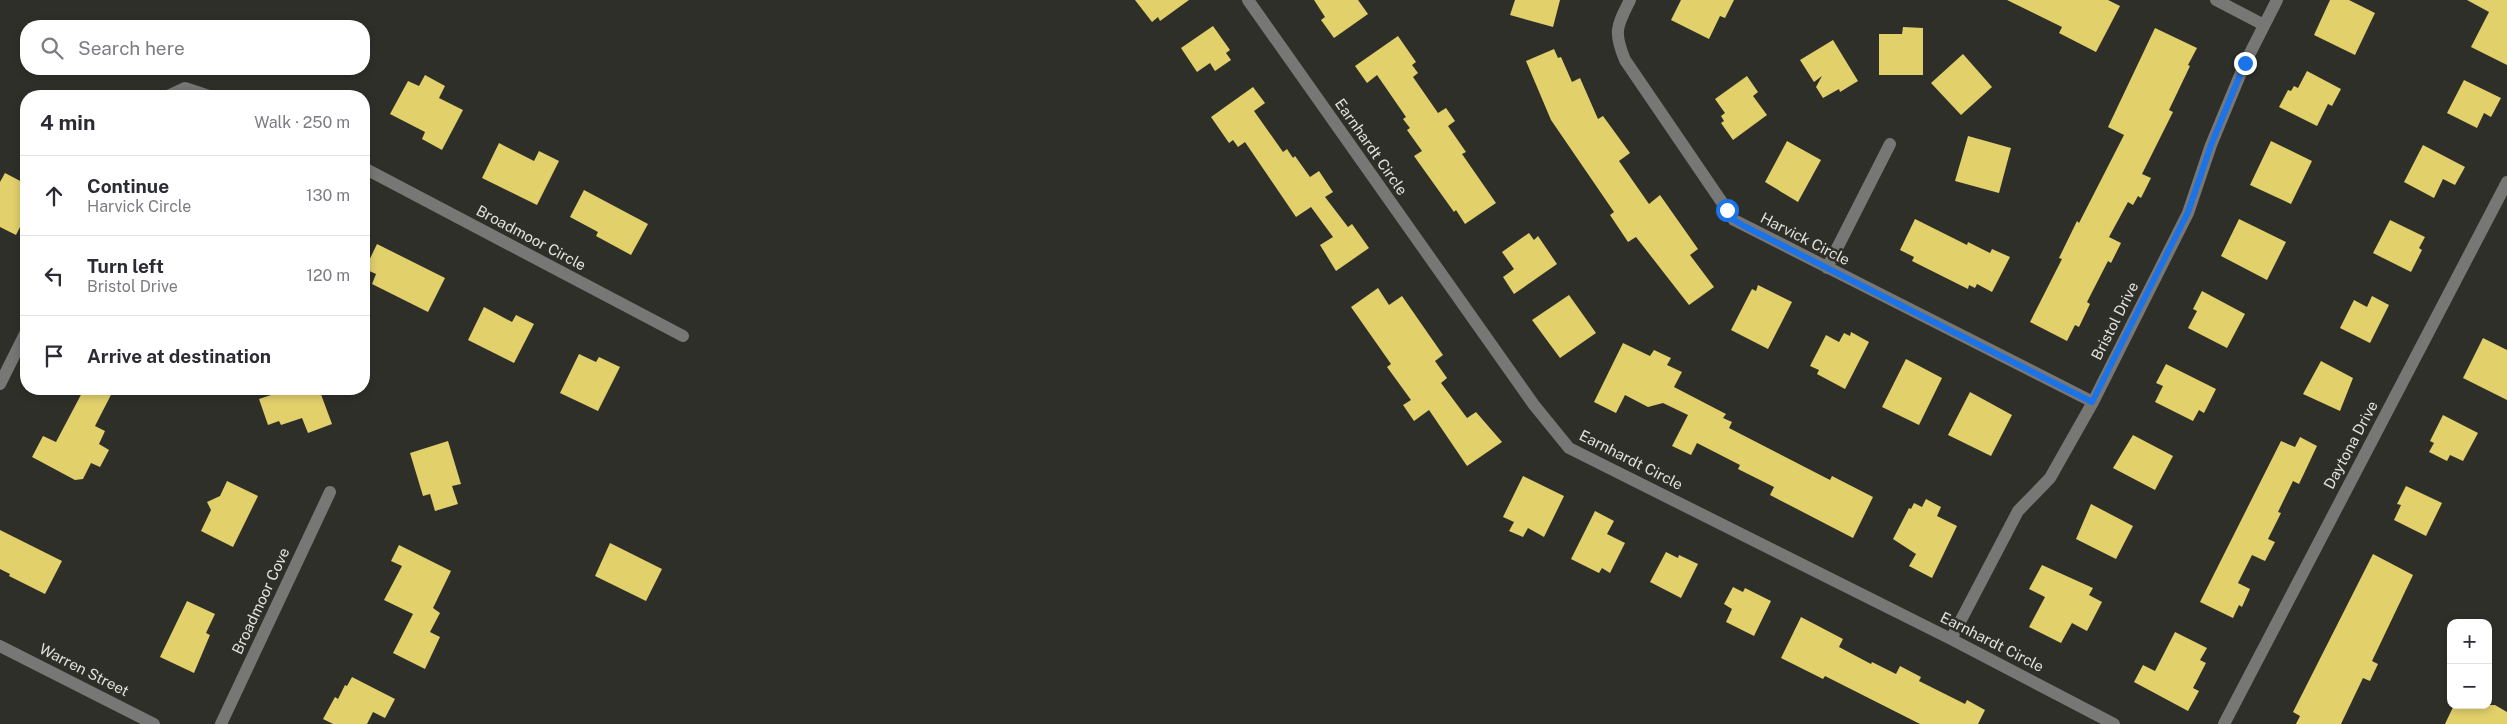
<!DOCTYPE html>
<meta charset="utf-8">
<style>
body{margin:0;font-family:"Public Sans",sans-serif;background:#f7f7f7;color:#2b2b33}
.controls{position:absolute;right:15px;bottom:15px;display:grid;overflow:hidden;border-radius:10px;box-shadow:0 2px 8px #0003}
.controls button{width:45px;height:45px;display:grid;place-items:center;padding:0;border:0;border-bottom:1px solid #e1e1e2;background:#fff;color:#2b2b33;font:25px sans-serif}
.stop{position:absolute;width:15px;height:15px;margin:-11px;border:4px solid #1a73e8;border-radius:50%;background:#fff}
.stop.end{background:#1a73e8;border-color:#fff;box-shadow:0 1px 5px #0008}
.list{margin:0;padding:0;list-style:none}
h2{display:flex;justify-content:space-between;align-items:center;height:65px;margin:0;padding:0 20px;font-size:21px}
h2 small{font-size:16px;font-weight:400;color:#7c7c81}
.list li{display:grid;grid-template-columns:32px 1fr auto;gap:15px;align-items:center;box-sizing:border-box;height:80px;padding:0 20px;border-top:1px solid #e1e1e2}
.list b{display:block;font-size:19px;white-space:nowrap}
.list p{margin:0;font-size:16px;white-space:nowrap;color:#7c7c81}
.list em{font-size:16px;font-style:normal;color:#7c7c81}
.icon{flex:none;width:28px;height:28px;fill:none;stroke:currentColor;stroke-width:2;stroke-linecap:round;stroke-linejoin:round}
.map{position:relative;flex:none;width:2507px;height:724px;overflow:hidden}
.search{position:absolute;background:#fff;box-shadow:0 2px 8px #0003;left:20px;top:20px;width:350px;height:55px;display:flex;align-items:center;gap:12px;box-sizing:border-box;padding:0 18px;border-radius:20px;color:#7c7c81;font-size:19px}
.panel{position:absolute;background:#fff;box-shadow:0 2px 8px #0003;left:20px;top:90px;width:350px;height:305px;border-radius:20px}
.map>svg:first-child{display:block}
</style>
<div class="map">
<svg width="2507" height="724" viewBox="0 0 2507 724">
<rect width="100%" height="100%" fill="#2f2f2a"/>
<!-- building -->
<path fill="#e2d06b" d="M1135 0H1189L1160 21 1158 17 1152 22Z
M1314 0H1358L1368 14 1334 38 1321 20 1325 17Z
M1515 0H1560L1553 27 1510 15Z
M1681 0H1734L1725 18 1720 16 1709 39 1671 20Z
M2007 0H2108L2120 6 2096 52 2059 33 2062 27Z
M2330 0H2349L2375 13 2355 55 2314 35Z
M2467 0H2507V65L2471 47 2489 12Z
M1213 26 1230 50 1226 53 1231 60 1215 71 1210 63 1197 72 1181 48Z
M1903 27 1923 28V75H1879V34H1902Z
M2155 28 2197 48 2188 65 2190 66 2169 110 2173 112 2142 174 2151 178 2141 198 2138 196 2133 205 2128 202 2109 237 2121 243 2111 263 2108 261 2087 302 2090 304 2079 327 2075 325 2067 341 2030 322 2062 259 2059 258 2077 221 2079 223 2124 135 2108 127Z
M1398 36 1416 62 1412 65 1418 73 1413 77 1438 113 1446 108 1455 121 1448 126 1466 152 1462 154 1496 203 1465 224 1456 210 1454 212 1414 156 1422 151 1407 130 1410 128 1403 119 1406 117 1377 75 1367 83 1355 66Z
M1833 40 1858 81 1840 92 1839 89 1823 98 1816 87 1822 76 1814 82 1800 60Z
M1554 49 1558 58 1561 57 1572 82 1580 78 1598 119 1603 116 1630 153 1619 161 1649 204 1660 195 1698 249 1690 255 1714 287 1689 305 1636 237 1628 242 1610 215 1614 212 1551 120 1526 61Z
M1963 54 1992 87 1961 115 1931 83Z
M2307 71 2341 89 2332 106 2328 104 2317 126 2279 107 2288 90 2291 91 2294 86 2298 88Z
M425 75 445 86 439 98 463 110 442 150 422 139 425 132 390 114 408 81 419 86Z
M1747 76 1758 92 1753 96 1767 115 1733 140 1721 123 1724 121 1721 116 1725 113 1715 99Z
M2464 80 2501 98 2491 117 2484 113 2477 128 2447 113Z
M1253 87 1265 103 1254 111 1283 152 1287 149 1293 158 1295 156 1310 177 1319 171 1333 192 1325 197 1348 227 1352 224 1369 248 1336 271 1320 245 1333 237 1311 207 1296 217 1245 142 1238 147 1233 140 1229 143 1211 117Z
M1968 136 2011 148 1999 193 1955 181Z
M1787 141 1821 160 1798 202 1765 182Z
M2271 141 2312 161 2291 204 2250 185Z
M499 143 534 161 539 151 559 161 537 205 482 178Z
M2423 145 2465 167 2455 185 2443 179 2434 198 2404 182Z
M5 173 26 184V215L16 235 0 227V182Z
M584 190 648 224 631 255 596 236 598 232 570 217Z
M1915 219 1967 245 1968 242 1990 253 1992 249 2010 257 1992 292 1977 284 1975 288 1969 285 1968 289 1912 261 1914 257 1900 250Z
M2239 219 2286 242 2267 280 2221 256Z
M2390 220 2425 237 2419 248 2422 250 2411 272 2373 253Z
M1529 233 1534 240 1538 236 1557 264 1514 294 1503 277 1514 269 1502 252Z
M377 244 445 278 428 312 372 284 376 274 365 269Z
M1758 285 1792 302 1768 349 1731 330 1752 289 1756 291Z
M1378 288 1389 305 1402 296 1443 355 1435 361 1447 378 1441 383 1467 418 1476 412 1502 442 1467 466 1429 410 1414 421 1403 405 1411 400 1387 367 1391 364 1351 307Z
M2202 291 2245 314 2227 348 2188 328 2197 311 2193 309Z
M1569 295 1596 333 1560 358 1532 320Z
M2372 296 2389 305 2370 343 2340 328 2354 300 2367 307Z
M484 307 512 322 516 315 534 324 514 363 468 340Z
M1851 332 1869 342 1845 389 1817 374 1819 370 1810 366 1826 335 1839 342 1844 333 1850 336Z
M2483 338 2507 350V400L2463 378Z
M1623 343 1650 356 1654 350 1671 358 1667 365 1682 372 1674 387 1726 414 1723 418 1732 422 1729 428 1830 480 1832 476 1873 497 1853 538 1770 495 1774 487 1738 469 1740 465 1697 443 1691 455 1672 446 1688 415 1663 403 1648 407 1625 395 1616 413 1594 402Z
M579 354 596 362 599 357 620 367 598 411 560 393Z
M1906 359 1942 378 1919 425 1882 407Z
M2321 361 2353 378 2340 411 2303 394Z
M2166 364 2216 389 2204 413 2199 410 2193 421 2155 402 2163 386 2156 383Z
M84 389H114L95 426 105 431 99 444 109 450 100 467 91 463 83 479 75 480 32 457 43 436 56 442Z
M272 389H319L332 424 308 433 302 418 281 425 279 421 268 425 259 399 274 394Z
M1970 392 2012 415 1991 456 1948 435Z
M2443 415 2478 433 2463 461 2450 455 2447 461 2429 452 2434 443 2430 441Z
M2133 435 2173 456 2155 490 2113 468Z
M2300 437 2317 446 2299 484 2293 481 2278 512 2281 513 2268 539 2275 542 2265 561 2252 555 2238 583 2250 589 2242 607 2239 605 2233 618 2200 602 2281 441 2295 447Z
M448 441 461 484 452 486 458 504 435 511 430 494 423 496 410 453Z
M1523 476 1564 496 1544 537 1528 528 1523 537 1509 531 1514 522 1503 517Z
M227 481 258 496 233 547 201 531 211 510 207 502 220 496Z
M2406 486 2442 503 2426 536 2394 520 2401 505 2397 504Z
M1926 499 1941 507 1937 516 1957 526 1932 578 1909 566 1916 554 1893 539 1909 508 1911 509 1914 503 1922 507Z
M2091 504 2133 526 2116 559 2076 539Z
M1595 511 1614 521 1607 534 1625 543 1610 573 1602 568 1599 573 1571 559Z
M0 530 62 561 45 594 9 576 10 574 0 569Z
M610 543 662 569 646 601 595 576Z
M399 545 451 571 433 608 440 613 430 632 440 637 425 669 393 653 413 614 384 600 402 566 391 561Z
M1666 552 1678 558 1679 555 1698 564 1681 598 1650 582Z
M2373 554 2413 575 2372 661 2378 664 2370 681 2363 678 2341 724H2296L2300 716 2293 712Z
M2042 565 2093 588 2089 595 2102 602 2087 631 2072 623 2061 643 2029 627 2045 597 2029 589Z
M1733 587 1743 592 1745 588 1771 601 1754 636 1726 622 1732 609 1724 604Z
M187 601 215 614 206 633 210 635 194 673 160 657Z
M1801 617 1843 639 1839 647 1871 664 1872 662 1896 674 1900 666 1921 677 1919 681 1965 704 1967 700 1985 710 1978 724H1920L1825 676 1823 679 1781 658Z
M2175 632 2207 648 2200 660 2206 663 2193 688 2199 691 2188 711 2134 682 2143 665 2155 671Z
M352 677 395 699 385 718 373 712 367 724H333L323 719 335 697 338 699 345 685 347 686Z
M2454 705H2495L2507 712V724H2445Z"/>
<g fill="none" stroke-linecap="round" stroke-linejoin="round">
<!-- minor -->
<path stroke="#777775" stroke-width="12" d="M1248 0 1534 405 1569 448 1951 639 2114 724
M1630 0C1617 26 1613 31 1625 60L1734 220 2093 402
M2216 0 2264 25
M168 96 185 88 209 96
M364 168 683 336
M1827 268 1890 144
M0 384 26 332
M1951 639 2018 511 2050 478 2093 402 2188 213 2211 145 2245 63 2277 0
M0 646 154 724
M221 724 330 492
M2224 724 2507 182"/>
</g>
<g fill="none" stroke-linecap="round" stroke-linejoin="round">
<!-- route -->
<path stroke="#1a73e8" stroke-width="6" d="M1727 210 1734 220 1744 226 2092 402 2188 212 2211 145 2245 63"/>
</g>
<g text-anchor="middle" stroke-width="5" stroke-linejoin="round" paint-order="stroke">
<!-- street labels -->
<g font-size="15" fill="#e2e1df" stroke="#2f2f2a">
<text transform="translate(1371 147) rotate(55)" y="5">Earnhardt Circle</text>
<text transform="translate(531 238) rotate(28)" y="5">Broadmoor Circle</text>
<text transform="translate(1805 239) rotate(27)" y="5">Harvick Circle</text>
<text transform="translate(2115 321) rotate(-63)" y="5">Bristol Drive</text>
<text transform="translate(2351 445) rotate(-62)" y="5">Daytona Drive</text>
<text transform="translate(1631 460) rotate(27)" y="5">Earnhardt Circle</text>
<text transform="translate(261 601) rotate(-65)" y="5">Broadmoor Cove</text>
<text transform="translate(1992 642) rotate(27)" y="5">Earnhardt Circle</text>
<text transform="translate(84 670) rotate(27)" y="5">Warren Street</text>
</g>
</g>
</svg>
<div class="controls">
<button>+</button>
<button>−</button>
</div>
<div class="stop" style="left:1727px;top:210px"></div>
<div class="stop end" style="left:2245px;top:63px"></div>
<div class="search"><svg class="icon" aria-label="search" viewBox="0 0 24 24"><circle cx="10" cy="10" r="6"/><path d="M15 15l6 6"/></svg>Search here</div>
<section class="panel">
<h2>4 min<small>Walk · 250 m</small></h2>
<ul class="list">
<li><svg class="icon" aria-label="ahead" viewBox="0 0 24 24"><path d="M12 20V5M6 11l6-6 6 6"/></svg><div><b>Continue</b><p>Harvick Circle</p></div><em>130 m</em></li>
<li><svg class="icon" aria-label="left" viewBox="0 0 24 24"><path d="M17 20v-9H6M10 6l-5 5 5 5"/></svg><div><b>Turn left</b><p>Bristol Drive</p></div><em>120 m</em></li>
<li><svg class="icon" aria-label="arrive" viewBox="0 0 24 24"><path d="M6 21V4h12l-3 4 3 4H6"/></svg><div><b>Arrive at destination</b></div></li>
</ul>
</section>
</div>
